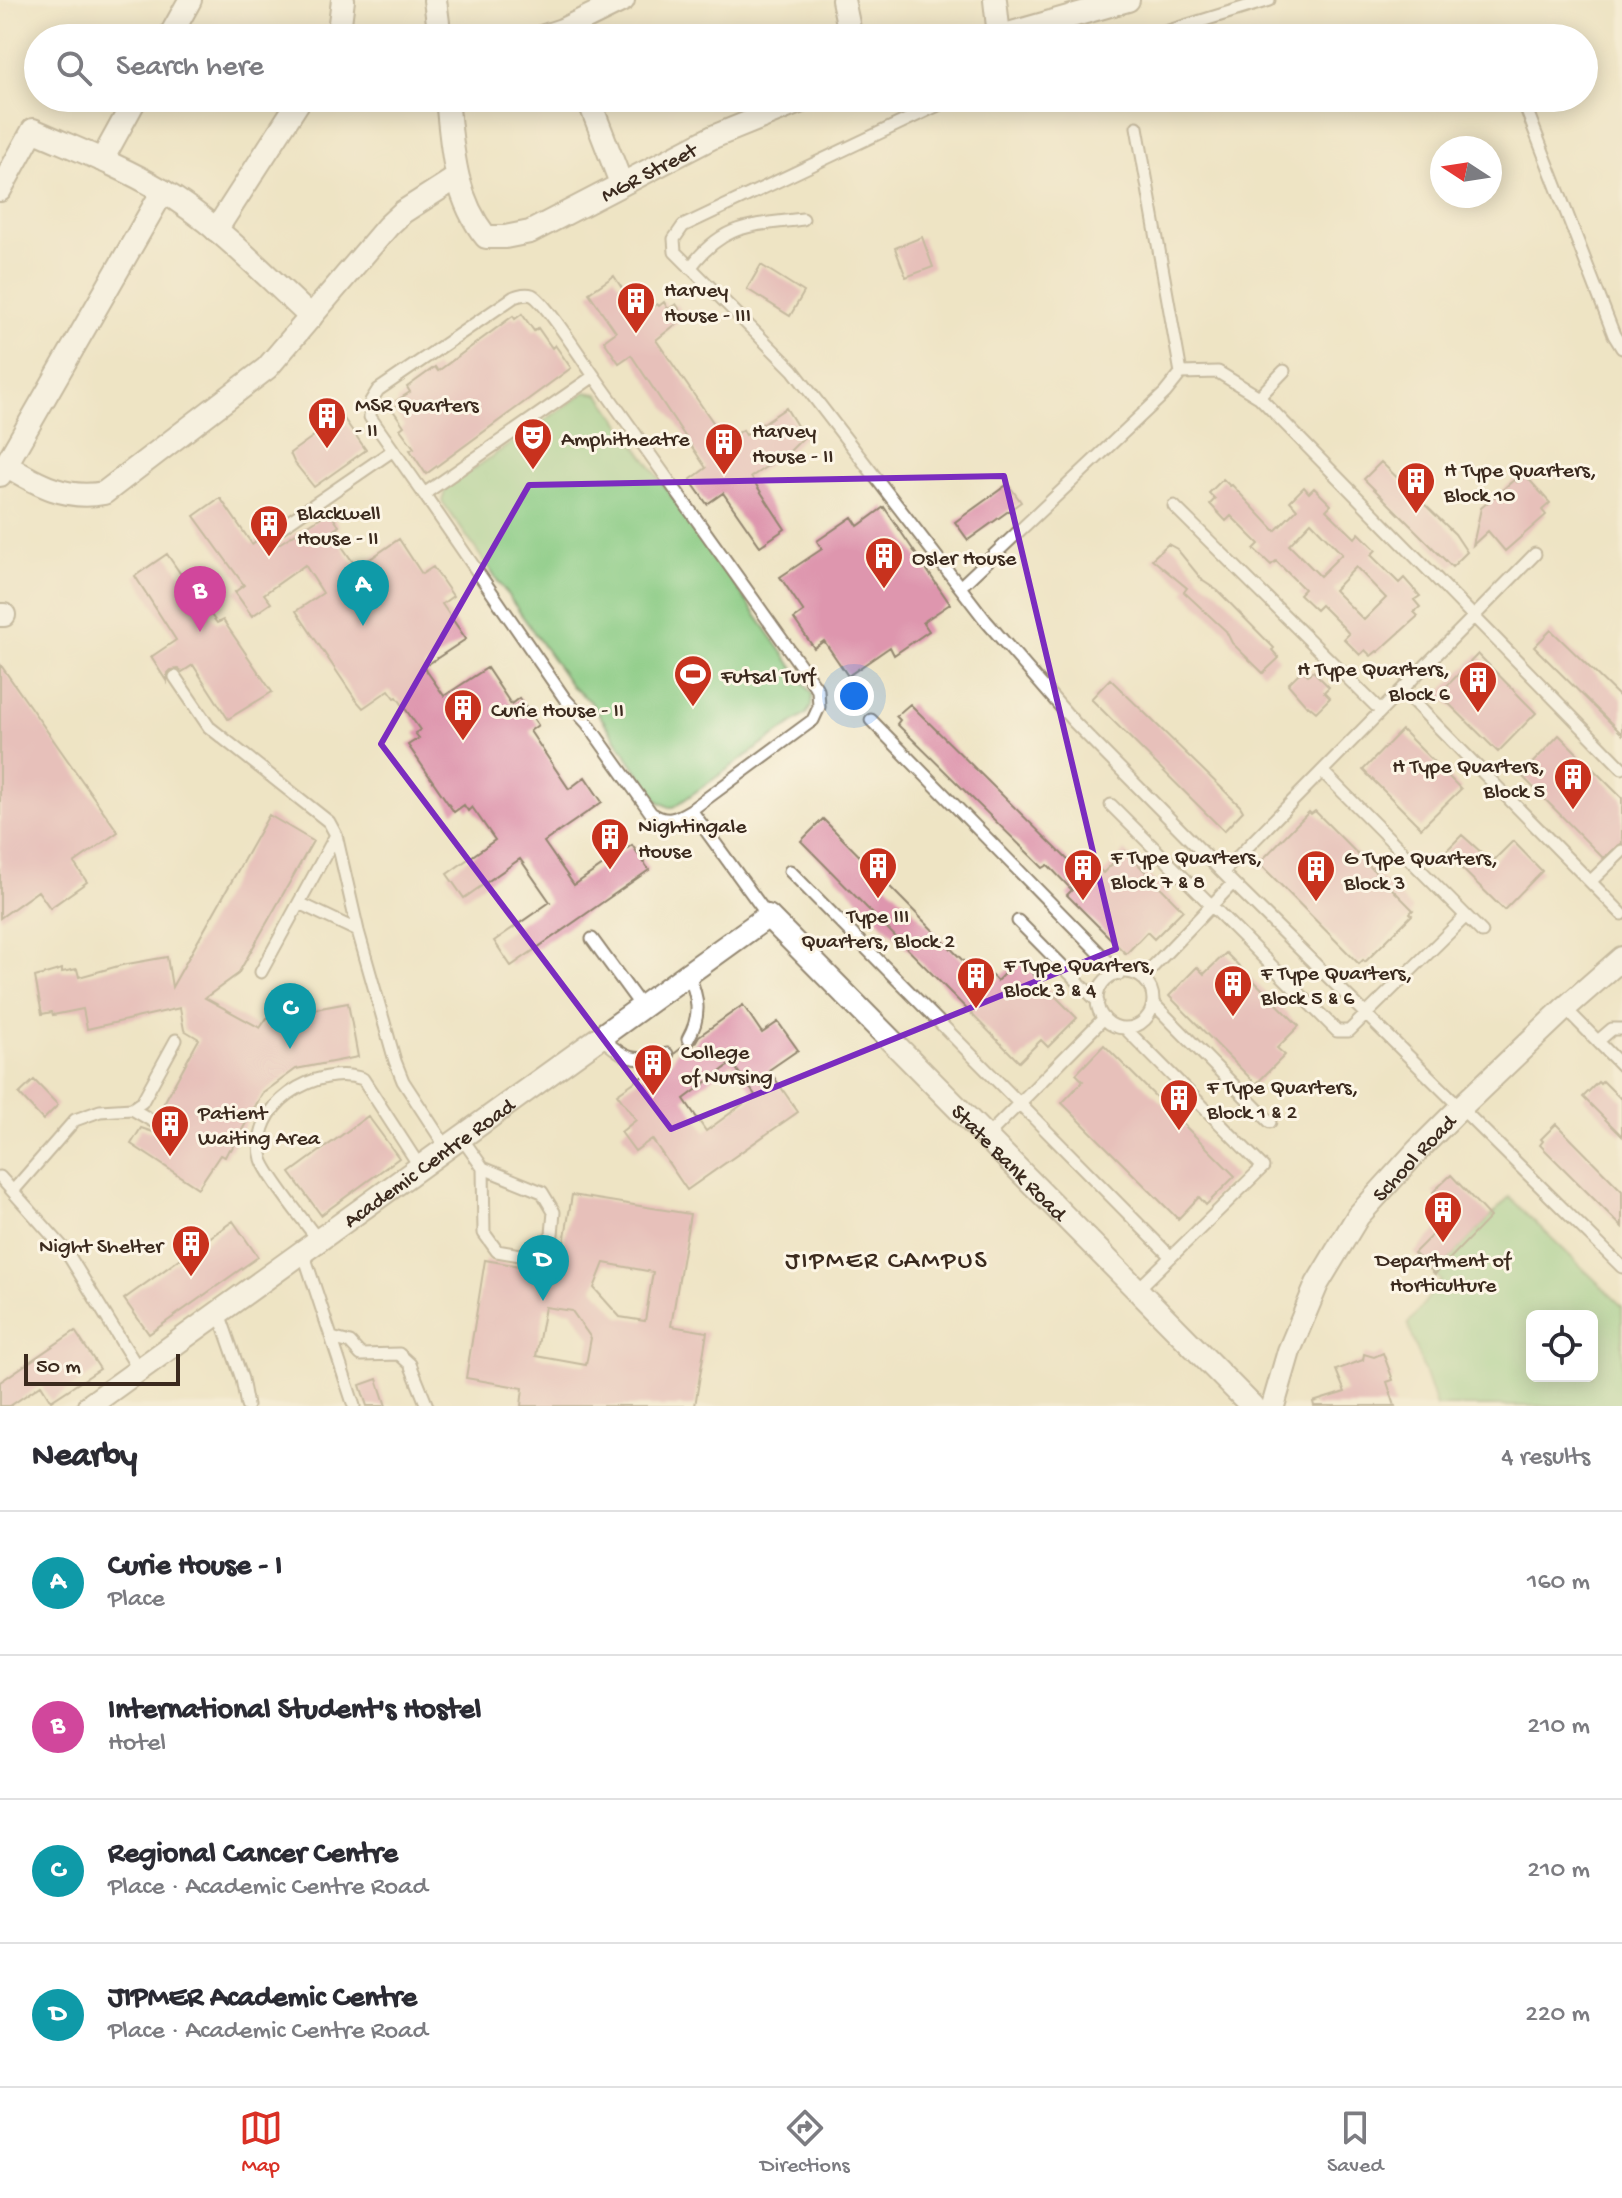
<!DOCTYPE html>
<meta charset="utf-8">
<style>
body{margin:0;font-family:"Gochi Hand",sans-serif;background:#f7f7f7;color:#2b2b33}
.controls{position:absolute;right:24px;bottom:24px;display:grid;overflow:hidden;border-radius:12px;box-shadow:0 4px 20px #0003}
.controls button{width:72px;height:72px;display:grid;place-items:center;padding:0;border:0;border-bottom:2px solid #e1e1e2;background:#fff;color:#2b2b33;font:40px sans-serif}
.compass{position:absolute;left:1430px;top:136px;width:72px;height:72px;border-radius:50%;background:#fff;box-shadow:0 4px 20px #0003;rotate:282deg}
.scale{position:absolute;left:24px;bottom:20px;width:156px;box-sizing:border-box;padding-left:8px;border:4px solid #3b2a1e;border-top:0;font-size:22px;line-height:28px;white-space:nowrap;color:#3b2a1e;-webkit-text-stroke:6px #fcf5e5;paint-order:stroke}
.you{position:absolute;left:854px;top:696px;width:28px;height:28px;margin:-20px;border:6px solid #fff;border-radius:50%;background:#1a73e8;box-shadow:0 0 0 12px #1a73e833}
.badge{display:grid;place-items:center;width:52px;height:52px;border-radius:50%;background:#d93025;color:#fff;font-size:26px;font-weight:700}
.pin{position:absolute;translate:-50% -66px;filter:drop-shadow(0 2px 4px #0008)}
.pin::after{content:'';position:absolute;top:42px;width:28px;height:24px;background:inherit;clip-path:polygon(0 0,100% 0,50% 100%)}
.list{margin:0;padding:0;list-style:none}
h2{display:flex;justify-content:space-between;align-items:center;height:104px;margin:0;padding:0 32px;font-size:34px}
h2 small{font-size:26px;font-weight:400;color:#7c7c81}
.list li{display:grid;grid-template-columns:52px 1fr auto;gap:24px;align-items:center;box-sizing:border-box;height:144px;padding:0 32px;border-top:2px solid #e1e1e2}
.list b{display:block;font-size:30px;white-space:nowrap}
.list p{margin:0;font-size:26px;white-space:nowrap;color:#7c7c81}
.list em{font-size:26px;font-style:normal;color:#7c7c81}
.icon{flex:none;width:44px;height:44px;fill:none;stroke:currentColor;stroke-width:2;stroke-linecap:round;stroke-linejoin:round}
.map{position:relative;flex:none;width:1622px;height:1406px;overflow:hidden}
.search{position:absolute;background:#fff;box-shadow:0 4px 20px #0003;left:24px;right:24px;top:24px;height:88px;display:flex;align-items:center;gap:20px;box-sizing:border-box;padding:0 28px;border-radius:44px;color:#7c7c81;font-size:30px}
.sheet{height:680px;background:#fff}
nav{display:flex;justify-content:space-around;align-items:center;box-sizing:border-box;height:112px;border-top:2px solid #e1e1e2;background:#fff;font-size:22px;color:#7c7c81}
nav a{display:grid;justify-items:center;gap:4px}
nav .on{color:#d93025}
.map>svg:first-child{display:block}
</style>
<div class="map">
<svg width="1622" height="1406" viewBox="0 0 1622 1406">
<rect width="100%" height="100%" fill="#fcf5e5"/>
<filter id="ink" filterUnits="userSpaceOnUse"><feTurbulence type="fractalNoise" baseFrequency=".0125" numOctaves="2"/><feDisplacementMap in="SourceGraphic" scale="16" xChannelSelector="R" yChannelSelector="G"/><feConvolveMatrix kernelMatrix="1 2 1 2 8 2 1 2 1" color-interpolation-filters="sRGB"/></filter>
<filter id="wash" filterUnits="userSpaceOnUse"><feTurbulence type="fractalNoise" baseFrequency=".006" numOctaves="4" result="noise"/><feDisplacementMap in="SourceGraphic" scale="32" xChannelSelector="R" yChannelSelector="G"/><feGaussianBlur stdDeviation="1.8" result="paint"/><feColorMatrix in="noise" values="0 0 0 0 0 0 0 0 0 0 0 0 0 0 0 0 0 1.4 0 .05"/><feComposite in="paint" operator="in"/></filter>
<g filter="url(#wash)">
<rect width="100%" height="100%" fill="#eee4c4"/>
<!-- green -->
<path fill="#88ca83" stroke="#627a50" stroke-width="2" fill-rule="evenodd" d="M586 392 598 394 603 399 812 694 811 707 806 714 674 807H669L658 801 590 701 572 687 442 501 446 488Z
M1509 1197 1622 1306V1406H1436L1408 1324 1441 1281 1435 1274ZM1532 1316H1592V1376H1532Z"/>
<g id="blocks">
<!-- building -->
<path fill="#de96ae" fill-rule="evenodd" d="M922 237 933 267 906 277 895 248Z
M761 265 804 292 790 316 747 289Z
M614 276 640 316 657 304 659 306 664 302 668 309 676 304 685 317 656 340 726 441 743 430 746 435 786 408 804 437 790 451 751 477 785 529 760 546 723 493 707 504 690 480 706 468 631 355 619 363 604 341 616 332 589 293Z
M522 314 534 331 538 328 552 348 555 345 571 368 426 474 410 450 414 448 400 429 404 426 392 409 398 404 396 401 410 392 407 387 435 367 438 371 513 316 515 319Z
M342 416 366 450 314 487 294 462 290 453Z
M1381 462 1455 534 1467 552 1452 567 1364 479Z
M1526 476 1550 503 1542 510 1546 515 1505 551 1488 531 1473 545 1481 508 1515 479 1517 482Z
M1223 479 1230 486 1232 485 1275 531 1297 509 1290 501 1304 487 1309 493 1314 488 1331 505 1326 510 1355 538 1359 533 1376 550 1371 555 1399 583 1404 578 1420 596 1414 600 1420 607 1414 612 1418 616 1378 652 1377 651 1371 656 1365 650 1360 655 1344 639 1349 634 1344 628 1321 605 1316 610 1299 594 1304 589 1276 561 1271 565 1254 549 1259 544 1231 516 1226 521 1210 504 1215 499 1209 493ZM1311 522 1342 554 1320 576 1289 545ZM1356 567 1386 598 1364 620 1334 590Z
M1008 484 1021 502 968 540 955 522Z
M218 499H221L252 544 265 534 274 547 329 512 339 526 332 532 357 568 399 539 422 574 433 567 453 596 442 604 466 639 424 667 444 696 487 668 511 704 519 698 538 725 530 731 569 789 585 777 602 802 544 842 574 885 632 845 649 870 511 966 494 941 550 902 520 859 464 898 447 874 495 840 472 807 468 811 464 805 454 812 408 745 419 738 415 733 420 730 397 697 395 698 389 690 363 708 356 700 296 611 323 593 305 565 264 594 271 603 252 616 235 592 244 585 194 516Z
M884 507 950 604 923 622 929 631 894 655 890 647 848 676 824 641 814 648 794 619 804 612 780 577 822 549 817 541 852 517 858 526Z
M1168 544 1177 549 1203 581 1218 591 1274 648 1272 650 1279 658 1263 673 1232 643 1226 631 1184 592 1187 588 1152 559Z
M167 554 182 576 181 587 191 588 217 623 223 620 272 692 228 719 193 665 182 672 178 669 171 670 167 674V682L151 657 176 640 135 576Z
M1551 630 1622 699V734L1534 647Z
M1478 654 1536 713 1498 752 1439 694Z
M0 664 118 832 74 863 87 882 50 908 38 891 0 918Z
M1302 670 1308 675 1313 671 1329 687 1324 692 1330 698 1316 712 1308 705 1307 706 1288 684Z
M1110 679 1240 806 1243 811 1224 831 1091 699Z
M910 704 1083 875 1096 866 1103 873 1125 851 1183 910 1154 939 1147 932 1126 954 1067 895 1072 890 1048 865 1043 868 897 724 900 720 896 716Z
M1402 730 1461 789 1421 828 1363 770Z
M1559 735 1622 798V843L1603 858 1521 775Z
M1315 811 1413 910 1410 913 1412 915 1365 962 1363 960 1359 964 1261 865 1264 862 1262 860 1294 827 1309 812 1311 814Z
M269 815 313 841 238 974 205 998 260 1028 267 1018 348 1003 358 1057 296 1069 262 1094 231 1150 229 1149 225 1157 220 1155 198 1188 131 1144 141 1128 162 1135 171 1131 170 1122 158 1114 199 1039 184 1030 180 1008 87 1029 83 1009 53 1015 52 1012 42 1014 35 977 62 969V972L77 969 79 977 122 965 167 957 172 987Z
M823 819 983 981 990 974 997 981 1018 959 1077 1018 1048 1047 1041 1040 1019 1062 801 841Z
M1462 835 1492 862 1513 841 1542 871 1504 910 1445 852Z
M1226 953 1299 1026 1277 1048 1285 1055 1256 1084 1169 996 1197 967 1204 974Z
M743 1005 762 1033 778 1022 798 1050 769 1070 798 1112 687 1190 652 1139 635 1151 621 1132 636 1120 617 1094 659 1065 672 1061 675 1053 684 1046H693L699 1036ZM732 1063 755 1095 706 1131 684 1099Z
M1104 1045 1235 1176 1206 1205 1199 1197 1178 1219 1062 1103 1083 1081 1076 1074Z
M34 1080 58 1105 43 1120 19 1094Z
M1603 1081 1622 1100V1136L1583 1097 1598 1082 1600 1084Z
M368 1116 399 1158 321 1215 290 1173Z
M1556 1124 1622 1191V1227L1540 1145 1543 1141 1541 1139Z
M1451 1175 1490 1217 1435 1274 1414 1253 1453 1214 1433 1192Z
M572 1195 690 1214 671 1326 707 1332 695 1406H521L523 1388 466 1378 485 1260 559 1273ZM604 1263 653 1272 645 1321 620 1317 594 1288ZM545 1307 572 1311 591 1338 586 1365 536 1356Z
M233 1221 258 1257 149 1334 124 1299Z
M75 1331 100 1369 51 1401 41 1385 10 1406H0V1382Z
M1383 1353 1393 1380 1387 1382 1395 1406H1314L1313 1402 1345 1392 1336 1370 1363 1360 1364 1354 1374 1357Z
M377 1379 386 1406H367L360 1385Z"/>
</g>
</g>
<g filter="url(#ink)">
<use href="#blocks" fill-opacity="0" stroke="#948771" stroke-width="2"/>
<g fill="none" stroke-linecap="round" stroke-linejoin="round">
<defs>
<path id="service" d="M1146 38 1269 0
M953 98 683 226 674 239 675 252 793 370 986 621 1074 722 1233 883 1622 1267
M1522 98 1614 335 1622 348
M690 268C724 222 751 226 803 219
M1181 373 1218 372 1259 397 1622 768
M594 376 818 690 819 707 813 720 691 810C676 819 667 824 651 813L587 723 565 699 424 494Z
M1259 397 1284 371
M424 494 370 417 371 401 378 390 514 297C520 295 526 293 532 295 545 301 583 361 594 376
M1174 506 1381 711
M280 528 392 451
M960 587 1165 393 1181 373 1137 127
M175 677 209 727 329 822 336 835 358 931 395 1061 403 1081 446 1147
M1402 690 1622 914
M871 720 1120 974
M1322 771 1482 932
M1111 805 1337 1031H1349L1466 916
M691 810 768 916
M790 871 1171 1257
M1223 872 1535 554
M1591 881 1622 851
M299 903 358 931
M1018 921 1098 1002
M592 939 641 1006
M261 972 336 835
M1097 1000a28 28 0 1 1 56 0a28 28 0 1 1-56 0Z
M688 973C698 997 702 1015 688 1039
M1142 978 1233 883
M1153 1003 1270 1122
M1565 1008 1622 1066
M1125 1028 1263 1167 1136 1291
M600 1037C628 1060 632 1063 667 1054
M1598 1041 1612 1029H1622
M132 1109 163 1127
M461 1137 483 1168 542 1192 554 1212 552 1234 539 1250 520 1255 497 1251 484 1233 483 1168
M985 1138 1104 1018
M0 1177 66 1251 139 1370
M13 1191 75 1120 100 1111 132 1109 142 1102 176 1040
M319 1241C307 1225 266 1174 262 1159 248 1106 316 1063 363 1079L420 1167
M303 1252 354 1406
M219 1313 242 1379 247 1406
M332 1338 350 1343 361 1355 399 1354 410 1364 427 1406"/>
<g id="minor">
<path d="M435 0 440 38"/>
<path d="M843 0 851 38"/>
<path d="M995 0 999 36"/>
<path d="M169 38 190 0"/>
<path d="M338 38 343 0"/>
<path d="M538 38 562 30 623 0"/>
<path d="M994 38 1128 0"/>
<path id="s1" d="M447 98C452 147 454 197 486 237H505L530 232 713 137 809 98"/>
<path d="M588 98 621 183"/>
<path d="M102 160 136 98"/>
<path d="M0 190 33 130C76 149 121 166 161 190 217 223 264 274 311 317"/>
<path d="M216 230 301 98"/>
<path d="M6 465C38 485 66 500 104 493L267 368 388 226 403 212 456 178"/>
<path d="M0 475 163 191"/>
<path d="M0 615H4"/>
<path id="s2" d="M89 1406 768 916 1252 1406"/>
<path id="s3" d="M1273 1406 1289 1351 1317 1284 1358 1216 1418 1150 1460 1108 1565 1008 1622 958"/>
</g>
</defs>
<!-- service casing -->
<use href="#service" stroke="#948771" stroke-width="15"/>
<!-- minor casing -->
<use href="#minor" stroke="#948771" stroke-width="26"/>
<!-- service -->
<use href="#service" stroke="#fff" stroke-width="11"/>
<!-- minor -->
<use href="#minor" stroke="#fff" stroke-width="22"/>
</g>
</g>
<!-- marked area -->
<path d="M0 0H1622V1406H0ZM1004 476 1116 949 671 1129 381 744 529 485Z" fill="#eee4c4" fill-opacity=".55" fill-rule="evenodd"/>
<path fill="none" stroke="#7b2cbf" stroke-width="6" stroke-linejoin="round" d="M1004 476 1116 949 671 1129 381 744 529 485Z"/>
<!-- icons -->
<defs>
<symbol id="building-pin" viewBox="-11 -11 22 30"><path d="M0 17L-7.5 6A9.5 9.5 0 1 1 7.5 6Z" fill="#c8321e" stroke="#fcf5e5"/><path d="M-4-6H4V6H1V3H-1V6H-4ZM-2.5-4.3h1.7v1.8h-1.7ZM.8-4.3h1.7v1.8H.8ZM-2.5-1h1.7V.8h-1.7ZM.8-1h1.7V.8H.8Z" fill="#fff"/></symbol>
<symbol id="theatre-pin" viewBox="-11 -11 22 30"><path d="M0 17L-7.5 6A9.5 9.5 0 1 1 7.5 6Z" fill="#c8321e" stroke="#fcf5e5"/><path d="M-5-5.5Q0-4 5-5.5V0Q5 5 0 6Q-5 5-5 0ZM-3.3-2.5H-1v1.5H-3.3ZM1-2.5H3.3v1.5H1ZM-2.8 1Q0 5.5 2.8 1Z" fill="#fff"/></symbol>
<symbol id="stadium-pin" viewBox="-11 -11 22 30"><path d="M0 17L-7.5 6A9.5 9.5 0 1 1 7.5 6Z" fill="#c8321e" stroke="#fcf5e5"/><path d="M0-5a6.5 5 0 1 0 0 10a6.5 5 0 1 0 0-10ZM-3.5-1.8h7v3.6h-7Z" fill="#fff"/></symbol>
</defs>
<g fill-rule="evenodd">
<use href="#building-pin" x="614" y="279" width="44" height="60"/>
<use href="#building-pin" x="305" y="394" width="44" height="60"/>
<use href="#theatre-pin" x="511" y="415" width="44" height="60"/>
<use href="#building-pin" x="702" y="420" width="44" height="60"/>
<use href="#building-pin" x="1394" y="459" width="44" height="60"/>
<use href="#building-pin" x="247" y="502" width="44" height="60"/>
<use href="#building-pin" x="862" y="534" width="44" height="60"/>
<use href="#stadium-pin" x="671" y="652" width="44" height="60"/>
<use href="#building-pin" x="1456" y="658" width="44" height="60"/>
<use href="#building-pin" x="441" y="686" width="44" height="60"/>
<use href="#building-pin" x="1551" y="755" width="44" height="60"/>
<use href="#building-pin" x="588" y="815" width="44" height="60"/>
<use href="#building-pin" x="856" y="844" width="44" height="60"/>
<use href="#building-pin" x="1061" y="846" width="44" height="60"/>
<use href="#building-pin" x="1294" y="847" width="44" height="60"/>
<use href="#building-pin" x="954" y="954" width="44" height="60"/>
<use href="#building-pin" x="1211" y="962" width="44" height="60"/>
<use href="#building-pin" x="631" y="1041" width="44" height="60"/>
<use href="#building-pin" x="1157" y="1076" width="44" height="60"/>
<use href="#building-pin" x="148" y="1102" width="44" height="60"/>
<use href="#building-pin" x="1421" y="1188" width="44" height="60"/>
<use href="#building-pin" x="169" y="1222" width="44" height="60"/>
</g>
<g text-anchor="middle" stroke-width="6" stroke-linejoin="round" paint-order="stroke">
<!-- street labels -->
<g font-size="22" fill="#3b2a1e" stroke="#fcf5e5">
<text dy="8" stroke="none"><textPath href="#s1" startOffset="324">MGR Street</textPath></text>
<text dy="8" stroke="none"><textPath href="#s3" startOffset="290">School Road</textPath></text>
<text dy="8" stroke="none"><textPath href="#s2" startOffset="418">Academic Centre Road</textPath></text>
<text dy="8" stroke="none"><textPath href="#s2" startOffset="1182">State Bank Road</textPath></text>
</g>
<!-- poi labels -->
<g font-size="22" fill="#3b2a1e" stroke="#fcf5e5" text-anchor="start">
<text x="664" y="296">Harvey<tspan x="664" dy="25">House - III</tspan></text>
<text x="355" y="411">MSR Quarters<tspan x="355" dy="25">- II</tspan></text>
<text x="752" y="437">Harvey<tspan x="752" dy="25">House - II</tspan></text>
<text x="561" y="445">Amphitheatre</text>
<text x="1444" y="476">H Type Quarters,<tspan x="1444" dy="25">Block 10</tspan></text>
<text x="297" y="519">Blackwell<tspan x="297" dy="25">House - II</tspan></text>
<text x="912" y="564">Osler House</text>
<text x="1450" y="675" text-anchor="end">H Type Quarters,<tspan x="1450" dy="25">Block 6</tspan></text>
<text x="721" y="682">Futsal Turf</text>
<text x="491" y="716">Curie House - II</text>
<text x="1545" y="772" text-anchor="end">H Type Quarters,<tspan x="1545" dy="25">Block 5</tspan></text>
<text x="638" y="832">Nightingale<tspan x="638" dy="25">House</tspan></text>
<text x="1111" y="863">F Type Quarters,<tspan x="1111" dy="25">Block 7 &amp; 8</tspan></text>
<text x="1344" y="864">G Type Quarters,<tspan x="1344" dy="25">Block 3</tspan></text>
<text x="878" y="922" text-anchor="middle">Type III<tspan x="878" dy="25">Quarters, Block 2</tspan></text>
<text x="1004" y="971">F Type Quarters,<tspan x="1004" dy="25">Block 3 &amp; 4</tspan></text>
<text x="1261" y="979">F Type Quarters,<tspan x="1261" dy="25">Block 5 &amp; 6</tspan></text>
<text x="681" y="1058">College<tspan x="681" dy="25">of Nursing</tspan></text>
<text x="1207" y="1093">F Type Quarters,<tspan x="1207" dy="25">Block 1 &amp; 2</tspan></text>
<text x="198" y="1119">Patient<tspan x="198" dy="25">Waiting Area</tspan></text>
<text x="163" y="1252" text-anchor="end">Night Shelter</text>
<text x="1443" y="1266" text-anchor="middle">Department of<tspan x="1443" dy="25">Horticulture</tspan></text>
</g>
<!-- quarter labels -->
<g font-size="26" letter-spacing="2" fill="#3b2a1e" stroke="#fcf5e5">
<text x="887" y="1267">JIPMER CAMPUS</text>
</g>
</g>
</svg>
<div class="controls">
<button><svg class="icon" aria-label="locate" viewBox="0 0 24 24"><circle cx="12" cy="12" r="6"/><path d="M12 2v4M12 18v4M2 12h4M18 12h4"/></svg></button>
</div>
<svg class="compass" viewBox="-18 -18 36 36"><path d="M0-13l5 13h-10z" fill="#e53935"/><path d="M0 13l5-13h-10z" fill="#7c7c81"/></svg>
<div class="scale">50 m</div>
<div class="you"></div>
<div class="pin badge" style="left:363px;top:626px;background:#0f9aa8">A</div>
<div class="pin badge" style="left:200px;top:632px;background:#d1479c">B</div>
<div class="pin badge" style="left:290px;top:1049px;background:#0f9aa8">C</div>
<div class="pin badge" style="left:543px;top:1301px;background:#0f9aa8">D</div>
<div class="search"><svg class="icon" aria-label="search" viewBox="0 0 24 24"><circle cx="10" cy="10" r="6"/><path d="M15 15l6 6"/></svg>Search here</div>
</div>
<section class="sheet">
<h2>Nearby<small>4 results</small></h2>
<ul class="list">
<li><span class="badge" style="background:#0f9aa8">A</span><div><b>Curie House - I</b><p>Place</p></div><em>160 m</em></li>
<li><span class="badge" style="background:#d1479c">B</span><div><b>International Student's Hostel</b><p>Hotel</p></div><em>210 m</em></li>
<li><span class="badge" style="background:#0f9aa8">C</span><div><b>Regional Cancer Centre</b><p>Place · Academic Centre Road</p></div><em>210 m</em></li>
<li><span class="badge" style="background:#0f9aa8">D</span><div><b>JIPMER Academic Centre</b><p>Place · Academic Centre Road</p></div><em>220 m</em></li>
</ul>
</section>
<nav>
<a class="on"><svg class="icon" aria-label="map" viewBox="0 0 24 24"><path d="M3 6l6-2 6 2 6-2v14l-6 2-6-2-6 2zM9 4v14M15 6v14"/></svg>Map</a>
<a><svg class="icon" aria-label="directions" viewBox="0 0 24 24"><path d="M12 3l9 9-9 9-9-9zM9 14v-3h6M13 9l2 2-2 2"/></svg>Directions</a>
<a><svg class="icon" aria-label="saved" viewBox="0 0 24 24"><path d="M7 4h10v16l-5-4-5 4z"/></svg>Saved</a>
</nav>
